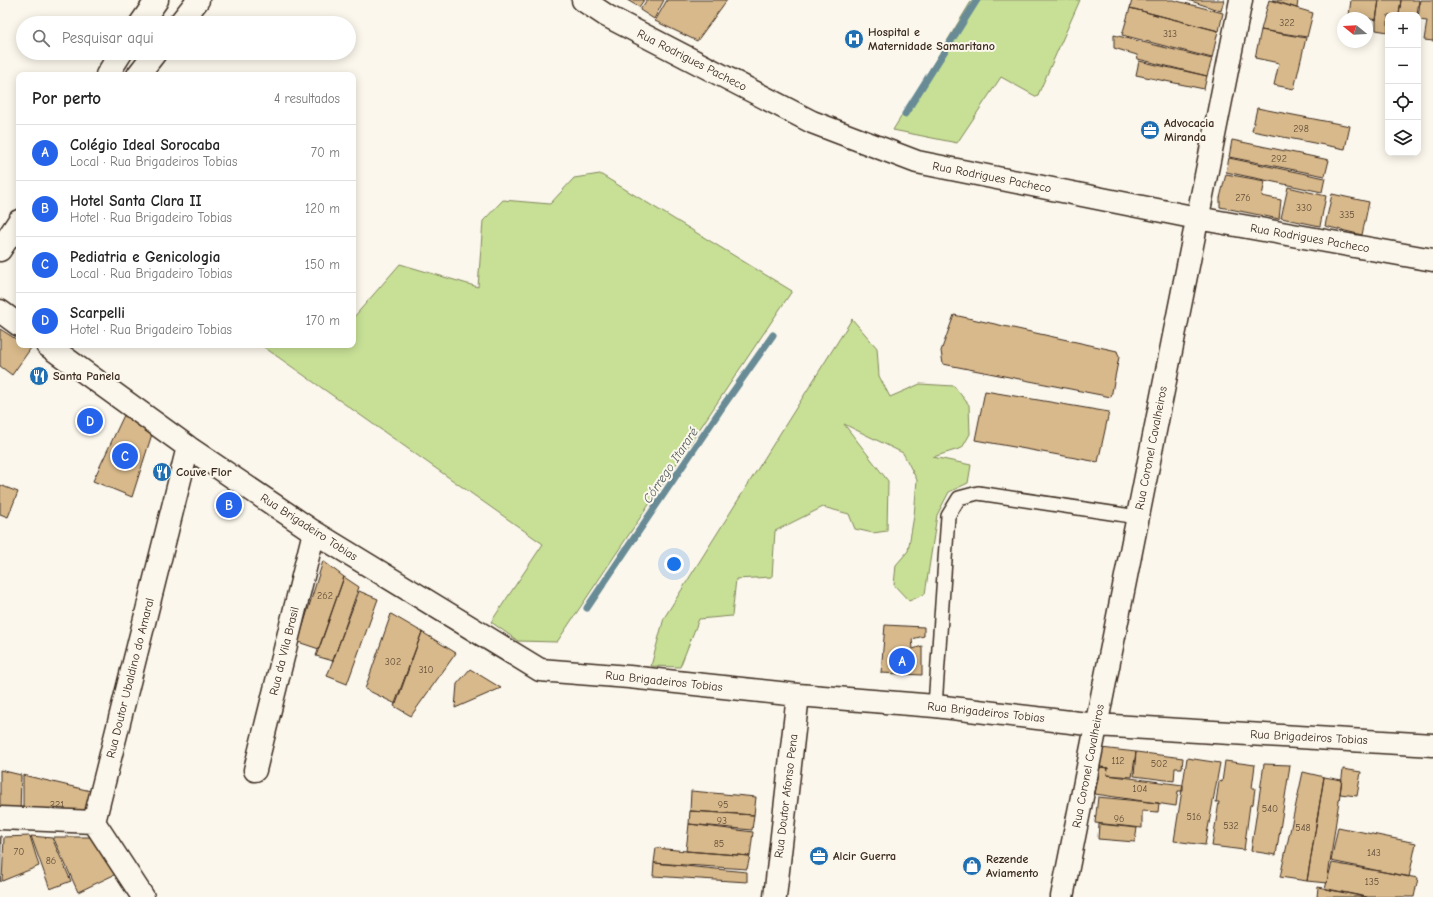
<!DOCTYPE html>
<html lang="pt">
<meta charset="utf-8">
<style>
body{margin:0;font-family:"Comic Neue",sans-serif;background:#f2f2f2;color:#222}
.controls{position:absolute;right:12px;top:12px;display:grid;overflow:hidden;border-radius:8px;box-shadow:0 2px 10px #0003}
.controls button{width:36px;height:36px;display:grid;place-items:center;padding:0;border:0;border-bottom:1px solid #e0e0e0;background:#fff;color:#222;font:20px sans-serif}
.compass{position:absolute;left:1337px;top:12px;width:36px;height:36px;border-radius:50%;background:#fff;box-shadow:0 2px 10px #0003;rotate:288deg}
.you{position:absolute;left:674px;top:564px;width:14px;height:14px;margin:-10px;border:3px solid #fff;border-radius:50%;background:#1a73e8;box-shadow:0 0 0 6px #1a73e833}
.badge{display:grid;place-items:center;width:26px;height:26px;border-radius:50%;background:#2563eb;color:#fff;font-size:13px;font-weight:700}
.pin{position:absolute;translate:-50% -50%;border:2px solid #fff;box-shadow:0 1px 4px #0006}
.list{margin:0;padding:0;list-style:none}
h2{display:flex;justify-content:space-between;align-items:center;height:52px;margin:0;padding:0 16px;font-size:17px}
h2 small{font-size:13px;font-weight:400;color:#767676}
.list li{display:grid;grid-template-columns:26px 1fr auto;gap:12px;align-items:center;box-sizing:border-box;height:56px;padding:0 16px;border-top:1px solid #e0e0e0}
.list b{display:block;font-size:15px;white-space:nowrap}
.list p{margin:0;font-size:13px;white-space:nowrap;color:#767676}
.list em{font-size:13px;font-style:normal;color:#767676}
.icon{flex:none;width:22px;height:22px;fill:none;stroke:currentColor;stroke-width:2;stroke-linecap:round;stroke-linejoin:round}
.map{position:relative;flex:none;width:1433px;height:897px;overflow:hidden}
.search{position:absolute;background:#fff;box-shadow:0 2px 10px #0003;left:16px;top:16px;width:340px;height:44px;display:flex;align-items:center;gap:10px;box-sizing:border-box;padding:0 14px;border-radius:22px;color:#767676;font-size:15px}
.panel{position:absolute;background:#fff;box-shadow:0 2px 10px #0003;left:16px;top:72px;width:340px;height:276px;border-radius:8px}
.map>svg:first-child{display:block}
</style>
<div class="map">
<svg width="1433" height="897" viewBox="0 0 1433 897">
<rect width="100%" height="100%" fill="#fbf7ec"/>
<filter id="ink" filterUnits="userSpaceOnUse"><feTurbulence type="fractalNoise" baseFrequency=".025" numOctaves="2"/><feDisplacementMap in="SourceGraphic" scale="8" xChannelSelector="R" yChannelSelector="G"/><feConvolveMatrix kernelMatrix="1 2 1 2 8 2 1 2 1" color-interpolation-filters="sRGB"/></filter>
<g filter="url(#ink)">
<!-- green -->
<path fill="#c7e096" stroke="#81855a" d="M972 0H1080L1037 97 1001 77 957 143 893 130Z
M600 174 792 291 557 642 518 641 491 622 543 544 261 345H353V317H354L400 264 478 287 483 221 503 200 550 204 574 178Z
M852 319 877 348 879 376 890 397 920 384 954 386 969 405 970 434 962 448 933 457 971 465 968 483 949 492 937 515 925 594 909 601 894 585 896 565 908 551 914 516 917 480 903 453 844 424 888 481 887 531 873 533 855 529 849 514 823 507 775 531 772 577 736 579 732 616 699 619 680 667 651 666 664 618Z"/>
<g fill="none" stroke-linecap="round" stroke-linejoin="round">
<!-- stream -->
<path stroke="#678b96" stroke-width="7" d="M905 114 977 0
M587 608 723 406 773 335"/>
</g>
<!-- building -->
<path fill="#d8b98b" stroke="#3b2a1e" d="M627 0H644L639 7Z
M647 0H664L654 19 640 10Z
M667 0H727L697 41 655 21Z
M1132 0H1173L1223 13 1219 31 1130 8Z
M1188 0H1224L1221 11Z
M1269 0 1313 13 1307 37 1261 30Z
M1272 0H1298L1297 8Z
M1351 0H1379L1376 20 1349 15Z
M1379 0H1401L1399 15H1388V32L1376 30V20Z
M1401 0H1419L1417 15H1399Z
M1420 0H1433V41L1424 40 1427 21 1418 20Z
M1130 8 1218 31 1212 58 1122 35Z
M1261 30 1306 38 1294 89 1274 85 1279 63 1255 58Z
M1114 35 1212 59 1207 76 1138 59 1137 55 1114 48Z
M1139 61 1207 76 1204 89 1136 75Z
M1257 108 1350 126 1345 149 1252 131Z
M1232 140 1329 160 1325 176 1229 157Z
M1229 158 1325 178 1322 192 1226 172Z
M1226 174 1265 181 1262 196 1281 200 1279 219 1220 207V198Z
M1288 187 1326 196 1320 226 1281 218Z
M1332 194 1369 202 1362 235 1325 226Z
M954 315 1117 351 1119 357 1111 397 943 364 941 351Z
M0 329 19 341V345H26L31 348 12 375 0 366Z
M985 391 1109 412 1098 462 975 440Z
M125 413 153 431 132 497 93 481Z
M0 485 18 492 8 517 0 514Z
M323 561 344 577 319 649 298 642Z
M344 577 359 587 333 661 316 656Z
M359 591 378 599 347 684 327 676Z
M391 614 422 632 396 704 365 689Z
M885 625 924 627V636L912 639 913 649 922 646V675L881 673Z
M422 632 456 653 411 716 394 706Z
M470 669 501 688 455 708 457 684Z
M1101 748 1136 752 1132 777 1107 775 1108 768 1100 767Z
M1136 752 1183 758 1182 768H1175L1174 781 1134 776Z
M1187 758 1220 763 1205 845 1174 841Z
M1225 761 1255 765 1252 788H1255L1253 804 1250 805 1244 850 1212 846 1219 802H1216L1219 781 1222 782Z
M1264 764 1290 765 1276 855 1251 851Z
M1100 767 1108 768 1107 775 1183 785V791H1178L1176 806 1095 794Z
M1343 769 1361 772 1357 796 1340 794Z
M0 770 21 775 20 816 0 813Z
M1303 772 1324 777 1307 881 1280 877Z
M23 775 95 792 88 820 23 817Z
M1324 777 1342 780 1327 883 1307 881Z
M691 791 756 797 754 815 690 811Z
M1098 797 1159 803 1158 812 1142 811V828L1095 823Z
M690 811 754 815 752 830 689 824Z
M689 824 753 832 750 856 686 851Z
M1099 824 1137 828 1135 842 1098 839Z
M1338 827 1416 843 1409 877 1331 861Z
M0 836H1L0 882Z
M30 836 39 866 2 881 4 837Z
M31 836 52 838 71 881 50 889Z
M53 837H95L120 872 78 892Z
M656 848 686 851 750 856 747 869 654 863Z
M654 863 747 872V882L653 876Z
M1332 863 1418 878 1414 897H1366L1325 889Z
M1318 887 1367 897H1317Z"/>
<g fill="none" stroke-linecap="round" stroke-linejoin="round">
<defs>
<path id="lane" d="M935 706 948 516 959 498 978 493 1138 517"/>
<path id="street" d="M583 0 607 16 812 122 917 162 1197 218 1433 260
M0 311 19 325
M47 345 188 447 314 532 540 670 629 677 798 695 935 706 1096 725 1433 745
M255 770 314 532
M0 818 94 822
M143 897 94 822 188 447
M775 897 798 695
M1062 897 1241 0"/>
<path id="secondary" d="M141 23 157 0
M180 23 198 0
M107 75 121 53
M138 75 155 53
M0 250 19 221"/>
</defs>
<!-- lane casing -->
<use href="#lane" stroke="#3b2a1e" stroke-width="16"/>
<!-- street casing -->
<use href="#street" stroke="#3b2a1e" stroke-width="25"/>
<!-- secondary casing -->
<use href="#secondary" stroke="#3b2a1e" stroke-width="25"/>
<!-- lane -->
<use href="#lane" stroke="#fbf7ec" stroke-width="13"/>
<!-- street -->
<use href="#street" stroke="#fbf7ec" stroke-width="22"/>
<!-- secondary -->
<use href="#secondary" stroke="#fbf7ec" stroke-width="22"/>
</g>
</g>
<!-- icons -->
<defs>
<symbol id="hospital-disc" viewBox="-11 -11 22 22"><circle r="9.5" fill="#1f6fb2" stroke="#fbf7ec"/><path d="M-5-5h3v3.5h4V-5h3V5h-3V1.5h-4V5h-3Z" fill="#fff"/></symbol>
<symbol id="office-disc" viewBox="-11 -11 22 22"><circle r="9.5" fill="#1f6fb2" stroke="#fbf7ec"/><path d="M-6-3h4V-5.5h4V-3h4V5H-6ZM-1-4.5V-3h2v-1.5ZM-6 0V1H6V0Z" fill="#fff"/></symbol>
<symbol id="restaurant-disc" viewBox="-11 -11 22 22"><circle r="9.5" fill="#1f6fb2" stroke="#fbf7ec"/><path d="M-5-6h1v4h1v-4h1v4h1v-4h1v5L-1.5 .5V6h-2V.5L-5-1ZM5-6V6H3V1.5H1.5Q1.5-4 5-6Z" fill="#fff"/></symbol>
<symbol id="shop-disc" viewBox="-11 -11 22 22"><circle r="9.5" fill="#1f6fb2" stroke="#fbf7ec"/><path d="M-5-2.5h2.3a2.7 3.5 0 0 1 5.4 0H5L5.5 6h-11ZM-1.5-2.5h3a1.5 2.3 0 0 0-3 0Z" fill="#fff"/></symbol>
</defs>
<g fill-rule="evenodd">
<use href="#hospital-disc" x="843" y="28" width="22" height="22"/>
<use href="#office-disc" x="1139" y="119" width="22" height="22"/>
<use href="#restaurant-disc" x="28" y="365" width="22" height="22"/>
<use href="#restaurant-disc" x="151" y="461" width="22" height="22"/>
<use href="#office-disc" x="808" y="845" width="22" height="22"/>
<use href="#shop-disc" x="961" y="855" width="22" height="22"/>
</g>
<g text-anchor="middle" stroke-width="4" stroke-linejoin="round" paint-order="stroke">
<!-- number labels -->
<g font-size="10" fill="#624e39">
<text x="1287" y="26">322</text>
<text x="1170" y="37">313</text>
<text x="1301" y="132">298</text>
<text x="1279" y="162">292</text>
<text x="1243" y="201">276</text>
<text x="1304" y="211">330</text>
<text x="1347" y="218">335</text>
<text x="325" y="599">262</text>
<text x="393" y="665">302</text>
<text x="426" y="673">310</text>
<text x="1118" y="764">112</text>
<text x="1159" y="767">502</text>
<text x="1140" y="792">104</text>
<text x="57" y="808">221</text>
<text x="723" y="808">95</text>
<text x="1270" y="812">540</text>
<text x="1194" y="820">516</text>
<text x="1119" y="822">96</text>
<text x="722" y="824">93</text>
<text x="1231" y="829">532</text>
<text x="1303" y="831">548</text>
<text x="719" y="847">85</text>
<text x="19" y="855">70</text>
<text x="1374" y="856">143</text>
<text x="51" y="864">86</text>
<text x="1372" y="885">135</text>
</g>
<!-- poi labels -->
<g font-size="12" font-weight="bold" fill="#3b2a1e" stroke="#fbf7ec" text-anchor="start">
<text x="868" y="36">Hospital e<tspan x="868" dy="14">Maternidade Samaritano</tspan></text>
<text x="1164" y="127">Advocacia<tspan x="1164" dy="14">Miranda</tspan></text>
<text x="53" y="380">Santa Panela</text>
<text x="176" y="476">Couve Flor</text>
<text x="833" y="860">Alcir Guerra</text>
<text x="986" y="863">Rezende<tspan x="986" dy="14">Aviamento</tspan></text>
</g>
<!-- street labels -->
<g font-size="12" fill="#3b2a1e" stroke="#fbf7ec">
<text transform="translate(692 60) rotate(27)" y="4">Rua Rodrigues Pacheco</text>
<text transform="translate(992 177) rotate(11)" y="4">Rua Rodrigues Pacheco</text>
<text transform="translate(1310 238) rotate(10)" y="4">Rua Rodrigues Pacheco</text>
<text transform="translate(1151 448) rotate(-79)" y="4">Rua Coronel Cavalheiros</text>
<text transform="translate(309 527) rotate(33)" y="4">Rua Brigadeiro Tobias</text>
<text transform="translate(284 651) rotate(-76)" y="4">Rua da Vila Brasil</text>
<text transform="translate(130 678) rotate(-76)" y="4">Rua Doutor Ubaldino do Amaral</text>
<text transform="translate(664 681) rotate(6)" y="4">Rua Brigadeiros Tobias</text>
<text transform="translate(986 712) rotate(6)" y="4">Rua Brigadeiros Tobias</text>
<text transform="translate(1309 737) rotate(3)" y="4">Rua Brigadeiros Tobias</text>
<text transform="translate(1088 766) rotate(-79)" y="4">Rua Coronel Cavalheiros</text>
<text transform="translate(786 796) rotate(-83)" y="4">Rua Doutor Afonso Pena</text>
</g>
<!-- water labels -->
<g font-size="13" font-style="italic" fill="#515b5a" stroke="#fbf7ec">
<text transform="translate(670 465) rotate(-56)" y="5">Córrego Itararé</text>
</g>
</g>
</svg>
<div class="controls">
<button>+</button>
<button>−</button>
<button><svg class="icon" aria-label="locate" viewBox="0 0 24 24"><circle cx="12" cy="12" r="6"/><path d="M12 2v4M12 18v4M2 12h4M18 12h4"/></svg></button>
<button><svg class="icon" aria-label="layers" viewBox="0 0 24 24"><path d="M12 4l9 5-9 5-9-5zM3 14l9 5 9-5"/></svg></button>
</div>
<svg class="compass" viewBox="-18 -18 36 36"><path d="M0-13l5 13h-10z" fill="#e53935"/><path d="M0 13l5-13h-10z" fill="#767676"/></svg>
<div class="you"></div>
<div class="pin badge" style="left:902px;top:661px">A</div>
<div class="pin badge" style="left:229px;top:505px">B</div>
<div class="pin badge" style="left:125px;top:456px">C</div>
<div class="pin badge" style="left:90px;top:421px">D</div>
<div class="search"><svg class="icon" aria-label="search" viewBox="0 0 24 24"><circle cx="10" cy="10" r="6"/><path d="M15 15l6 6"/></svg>Pesquisar aqui</div>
<section class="panel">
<h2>Por perto<small>4 resultados</small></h2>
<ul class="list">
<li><span class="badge">A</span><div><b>Colégio Ideal Sorocaba</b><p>Local · Rua Brigadeiros Tobias</p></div><em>70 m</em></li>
<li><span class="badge">B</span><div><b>Hotel Santa Clara II</b><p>Hotel · Rua Brigadeiro Tobias</p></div><em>120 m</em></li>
<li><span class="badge">C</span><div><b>Pediatria e Genicologia</b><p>Local · Rua Brigadeiro Tobias</p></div><em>150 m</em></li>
<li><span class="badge">D</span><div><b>Scarpelli</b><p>Hotel · Rua Brigadeiro Tobias</p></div><em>170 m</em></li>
</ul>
</section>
</div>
